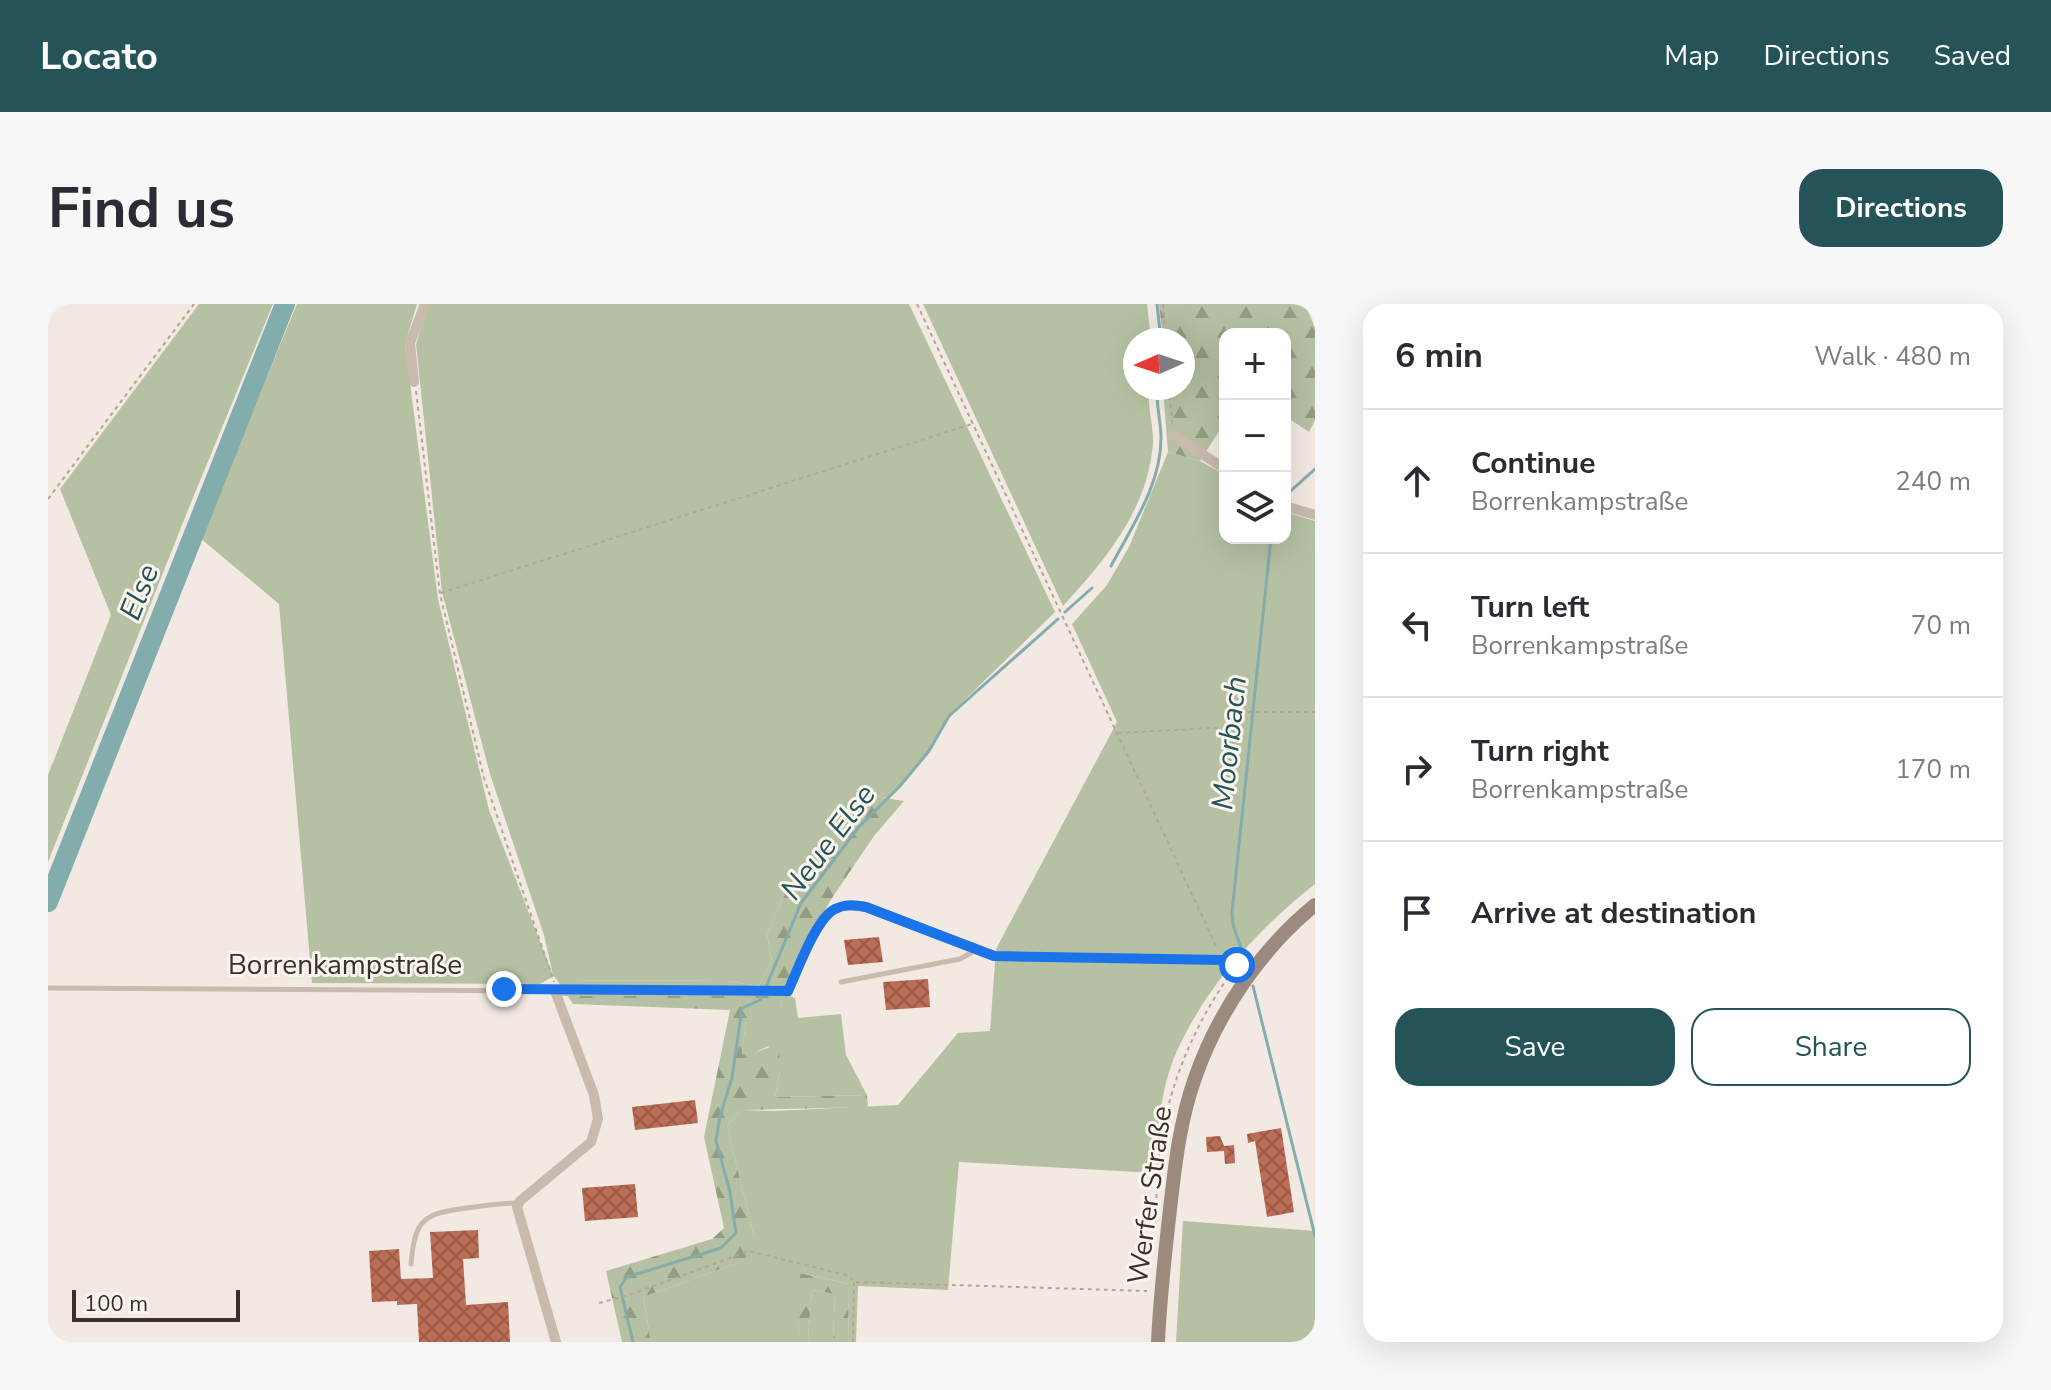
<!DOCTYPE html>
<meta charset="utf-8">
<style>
body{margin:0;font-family:"Nunito Sans",sans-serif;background:#f7f7f7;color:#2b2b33}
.controls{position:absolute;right:24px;top:24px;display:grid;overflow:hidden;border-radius:16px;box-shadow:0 8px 32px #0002}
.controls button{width:72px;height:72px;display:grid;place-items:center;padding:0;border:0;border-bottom:2px solid #e1e1e2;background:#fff;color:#2b2b33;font:40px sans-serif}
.compass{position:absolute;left:1075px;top:24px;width:72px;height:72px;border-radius:50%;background:#fff;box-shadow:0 8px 32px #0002;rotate:267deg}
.scale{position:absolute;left:24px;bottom:20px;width:168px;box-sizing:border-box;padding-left:8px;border:4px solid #39302c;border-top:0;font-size:22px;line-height:28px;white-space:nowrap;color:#39302c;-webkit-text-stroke:6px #f9f4ee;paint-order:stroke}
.stop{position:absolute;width:24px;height:24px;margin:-18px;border:6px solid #1a73e8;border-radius:50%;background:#fff}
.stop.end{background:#1a73e8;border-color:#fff;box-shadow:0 2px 8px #0008}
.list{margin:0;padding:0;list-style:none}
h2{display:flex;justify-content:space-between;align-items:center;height:104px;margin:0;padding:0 32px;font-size:34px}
h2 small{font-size:26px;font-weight:400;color:#7c7c81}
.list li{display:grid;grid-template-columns:52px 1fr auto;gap:24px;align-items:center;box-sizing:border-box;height:144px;padding:0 32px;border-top:2px solid #e1e1e2}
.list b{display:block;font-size:30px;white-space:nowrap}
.list p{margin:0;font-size:26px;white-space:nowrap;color:#7c7c81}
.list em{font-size:26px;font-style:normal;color:#7c7c81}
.actions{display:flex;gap:16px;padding:24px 32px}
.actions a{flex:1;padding:18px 0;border:2px solid #245457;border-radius:24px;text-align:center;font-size:28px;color:#245457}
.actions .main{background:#245457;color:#fff}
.icon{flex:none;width:44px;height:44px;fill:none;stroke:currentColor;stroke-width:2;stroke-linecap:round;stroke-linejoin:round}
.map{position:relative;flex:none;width:1267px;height:1038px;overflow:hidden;border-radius:24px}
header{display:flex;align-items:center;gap:48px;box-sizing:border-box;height:112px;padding:0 40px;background:#245457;color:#fff}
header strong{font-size:38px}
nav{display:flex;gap:44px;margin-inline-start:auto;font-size:28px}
.intro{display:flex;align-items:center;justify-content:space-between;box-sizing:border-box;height:192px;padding:0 48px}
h1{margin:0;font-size:56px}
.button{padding:20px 36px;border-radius:24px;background:#245457;color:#fff;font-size:28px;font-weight:700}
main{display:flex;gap:48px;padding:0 48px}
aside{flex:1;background:#fff;border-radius:24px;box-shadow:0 8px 32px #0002}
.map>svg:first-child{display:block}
</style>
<header>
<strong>Locato</strong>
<nav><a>Map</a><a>Directions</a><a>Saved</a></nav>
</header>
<div class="intro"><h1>Find us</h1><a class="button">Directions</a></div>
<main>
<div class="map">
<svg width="1267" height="1038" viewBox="0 0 1267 1038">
<defs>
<pattern id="forest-firs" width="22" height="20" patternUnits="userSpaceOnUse" patternTransform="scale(2)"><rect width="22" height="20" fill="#b6c0a2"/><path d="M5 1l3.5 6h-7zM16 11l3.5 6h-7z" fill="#959c84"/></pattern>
<pattern id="building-cross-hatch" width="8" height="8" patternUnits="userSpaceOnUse" patternTransform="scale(2)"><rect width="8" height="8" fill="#bc6d55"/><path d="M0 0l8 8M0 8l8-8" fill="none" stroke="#9a5a47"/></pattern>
</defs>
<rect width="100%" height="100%" fill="#f2eae2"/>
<!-- grass -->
<path fill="#b6c0a2" d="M151 0H225L142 201 0 558V471L63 311 12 185Z
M249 0H369L357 40 390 295 441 506 505 671 496 631 442 470 394 288 368 40 376 15 374 0H861L1007 308 901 411 881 446 841 494 831 493 775 541 740 583 719 630 724 657 711 682 680 677 509 676 506 672 492 680 264 679 231 300 152 234Z
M875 0H1099L1103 36H1087V84H1101C1099 103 1106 122 1105 140 1099 207 1058 255 1015 302Z
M1120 148 1152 157 1177 171V234H1237V208L1267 217V580C1210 625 1158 682 1128 749 1112 786 1109 830 1107 869L911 858 900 986 810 982 808 1038H800L801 980 753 969 750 1038H603L595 993 695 957 706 932 679 822 693 806 726 807 850 801 910 729 942 727 948 645 1069 418 1024 320 1059 281 1081 243Z
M735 689 747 694 750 714 793 710 798 751 819 791 727 793 732 767 720 742 701 752 694 750 698 715 733 702Z
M1135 917 1267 927V1038H1128Z
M764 986 787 990 785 1038H762L760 1035Z"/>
<!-- forest -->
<path fill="url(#forest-firs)" d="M1111 0H1257L1267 24V116L1261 128 1237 112V30H1177V118L1152 157 1120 148 1115 84H1135V36H1115Z
M831 493 856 497 826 532 782 597 735 689 733 702 718 717 698 715 694 750C707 753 716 741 731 743L732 767 727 793 819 791 820 803 693 806 679 822 706 932 705 945 695 957 595 993 603 1038H574L558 967 664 935 676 924 656 833 682 706 525 700 509 676 680 677 711 682 724 657 719 630 740 583 775 541Z
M752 969 801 980 800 1038H785L787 990 764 986 760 1034 762 1038H750Z"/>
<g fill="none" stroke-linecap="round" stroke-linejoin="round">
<!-- stream -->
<path stroke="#83acad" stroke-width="3" d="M1109 0 1113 36
M1262 0 1267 12
M1237 192 1267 165
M1063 262C1084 222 1113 181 1113 134 1113 117 1108 101 1109 84
M1017 308 1044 284
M1194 647 1185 621 1184 608 1223 234
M1205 682 1267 932
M718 683 753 599 810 524 852 482 881 447 901 412 1010 315
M585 1038 572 983 579 973 673 944 688 929 682 888 668 837 672 812 684 774 694 704 712 696 715 690"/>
<!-- river -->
<path stroke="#83acad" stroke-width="20" d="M0 598 237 0"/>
</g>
<!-- building -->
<path fill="url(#building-cross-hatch)" d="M831 633 835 658 800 661 796 636Z
M880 675 882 703 838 706 835 678Z
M647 796 650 819 587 826 584 803Z
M1233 824 1246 908 1219 913 1207 837 1200 839 1199 830Z
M1172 832 1176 842 1186 841 1187 859 1177 860 1176 847 1159 848 1158 833Z
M587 880 590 913 537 917 534 884Z
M430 926 431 954 415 955 418 1001 460 998 462 1038H371L369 1000 349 1001V997L324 998 321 947 351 945 353 975 385 974 382 928Z"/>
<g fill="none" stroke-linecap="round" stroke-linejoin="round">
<!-- path -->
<path stroke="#b5a498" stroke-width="2" stroke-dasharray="4 4" stroke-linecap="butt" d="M869 0 1169 644
M1115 0 1118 36
M1121 84 1124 119
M368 87 392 290 436 474 506 678
M0 195 146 0
M393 289 924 120
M1070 429 1184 423 1200 408H1267
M1107 918C1109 889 1109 859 1114 831 1124 774 1148 719 1181 672
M551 999 581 991 701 947 802 972 806 978 1099 987
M805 1038 806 979"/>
<!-- lane -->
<path stroke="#c9baae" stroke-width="5" d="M793 678 912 655 928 646
M0 684 506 687
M363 960C367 915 375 910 418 904 435 902 452 899 470 899"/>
<!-- street -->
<path stroke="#c9baae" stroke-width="10" d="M366 78 362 39 377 0
M1125 131 1177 165
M1237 202 1267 211
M508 1038 469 903 472 897 543 838 550 815 546 791 507 687H740C749 668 768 614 787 605 797 600 806 601 818 603L946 652 1175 656 1204 667"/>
<!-- secondary -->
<path stroke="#9d8a7f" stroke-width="14" d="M1110 1038C1112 993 1117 949 1122 905 1127 861 1132 816 1147 774 1170 708 1213 645 1267 601"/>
</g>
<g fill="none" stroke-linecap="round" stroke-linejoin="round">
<!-- route -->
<path stroke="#1a73e8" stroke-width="10" d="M456 685 740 687C749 668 768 614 787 605 797 600 806 601 818 603L946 652 1175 656 1189 661"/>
</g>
<g text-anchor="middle" stroke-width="6" stroke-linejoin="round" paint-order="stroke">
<!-- street labels -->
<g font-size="28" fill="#39302c" stroke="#f9f4ee">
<text x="297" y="670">Borrenkampstraße</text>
<text transform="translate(1101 891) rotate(-82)" y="10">Werfer Straße</text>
</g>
<!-- water labels -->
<g font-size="30" font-style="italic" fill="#245457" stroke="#f9f4ee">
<text transform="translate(91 288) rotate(-68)" y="10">Else</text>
<text transform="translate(1181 439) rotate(-84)" y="10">Moorbach</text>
<text transform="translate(780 538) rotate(-53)" y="10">Neue Else</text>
</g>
</g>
</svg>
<div class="controls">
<button>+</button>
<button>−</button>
<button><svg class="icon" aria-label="layers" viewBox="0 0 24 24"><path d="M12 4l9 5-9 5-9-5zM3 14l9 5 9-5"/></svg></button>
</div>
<svg class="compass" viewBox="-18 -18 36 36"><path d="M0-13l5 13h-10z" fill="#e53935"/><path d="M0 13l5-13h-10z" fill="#7c7c81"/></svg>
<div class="scale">100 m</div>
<div class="stop" style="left:1189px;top:661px"></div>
<div class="stop end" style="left:456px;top:685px"></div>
</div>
<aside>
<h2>6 min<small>Walk · 480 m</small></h2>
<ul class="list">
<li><svg class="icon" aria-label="ahead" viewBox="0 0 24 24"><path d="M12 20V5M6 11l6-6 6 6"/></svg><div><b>Continue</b><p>Borrenkampstraße</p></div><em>240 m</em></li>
<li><svg class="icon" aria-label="left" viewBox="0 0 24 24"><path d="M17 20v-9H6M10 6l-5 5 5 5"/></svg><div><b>Turn left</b><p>Borrenkampstraße</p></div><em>70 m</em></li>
<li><svg class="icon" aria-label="right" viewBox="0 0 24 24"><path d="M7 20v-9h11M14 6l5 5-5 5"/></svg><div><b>Turn right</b><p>Borrenkampstraße</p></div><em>170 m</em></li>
<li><svg class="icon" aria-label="arrive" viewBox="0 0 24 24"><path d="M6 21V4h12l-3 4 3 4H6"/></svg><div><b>Arrive at destination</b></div></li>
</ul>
<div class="actions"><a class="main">Save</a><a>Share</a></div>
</aside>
</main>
